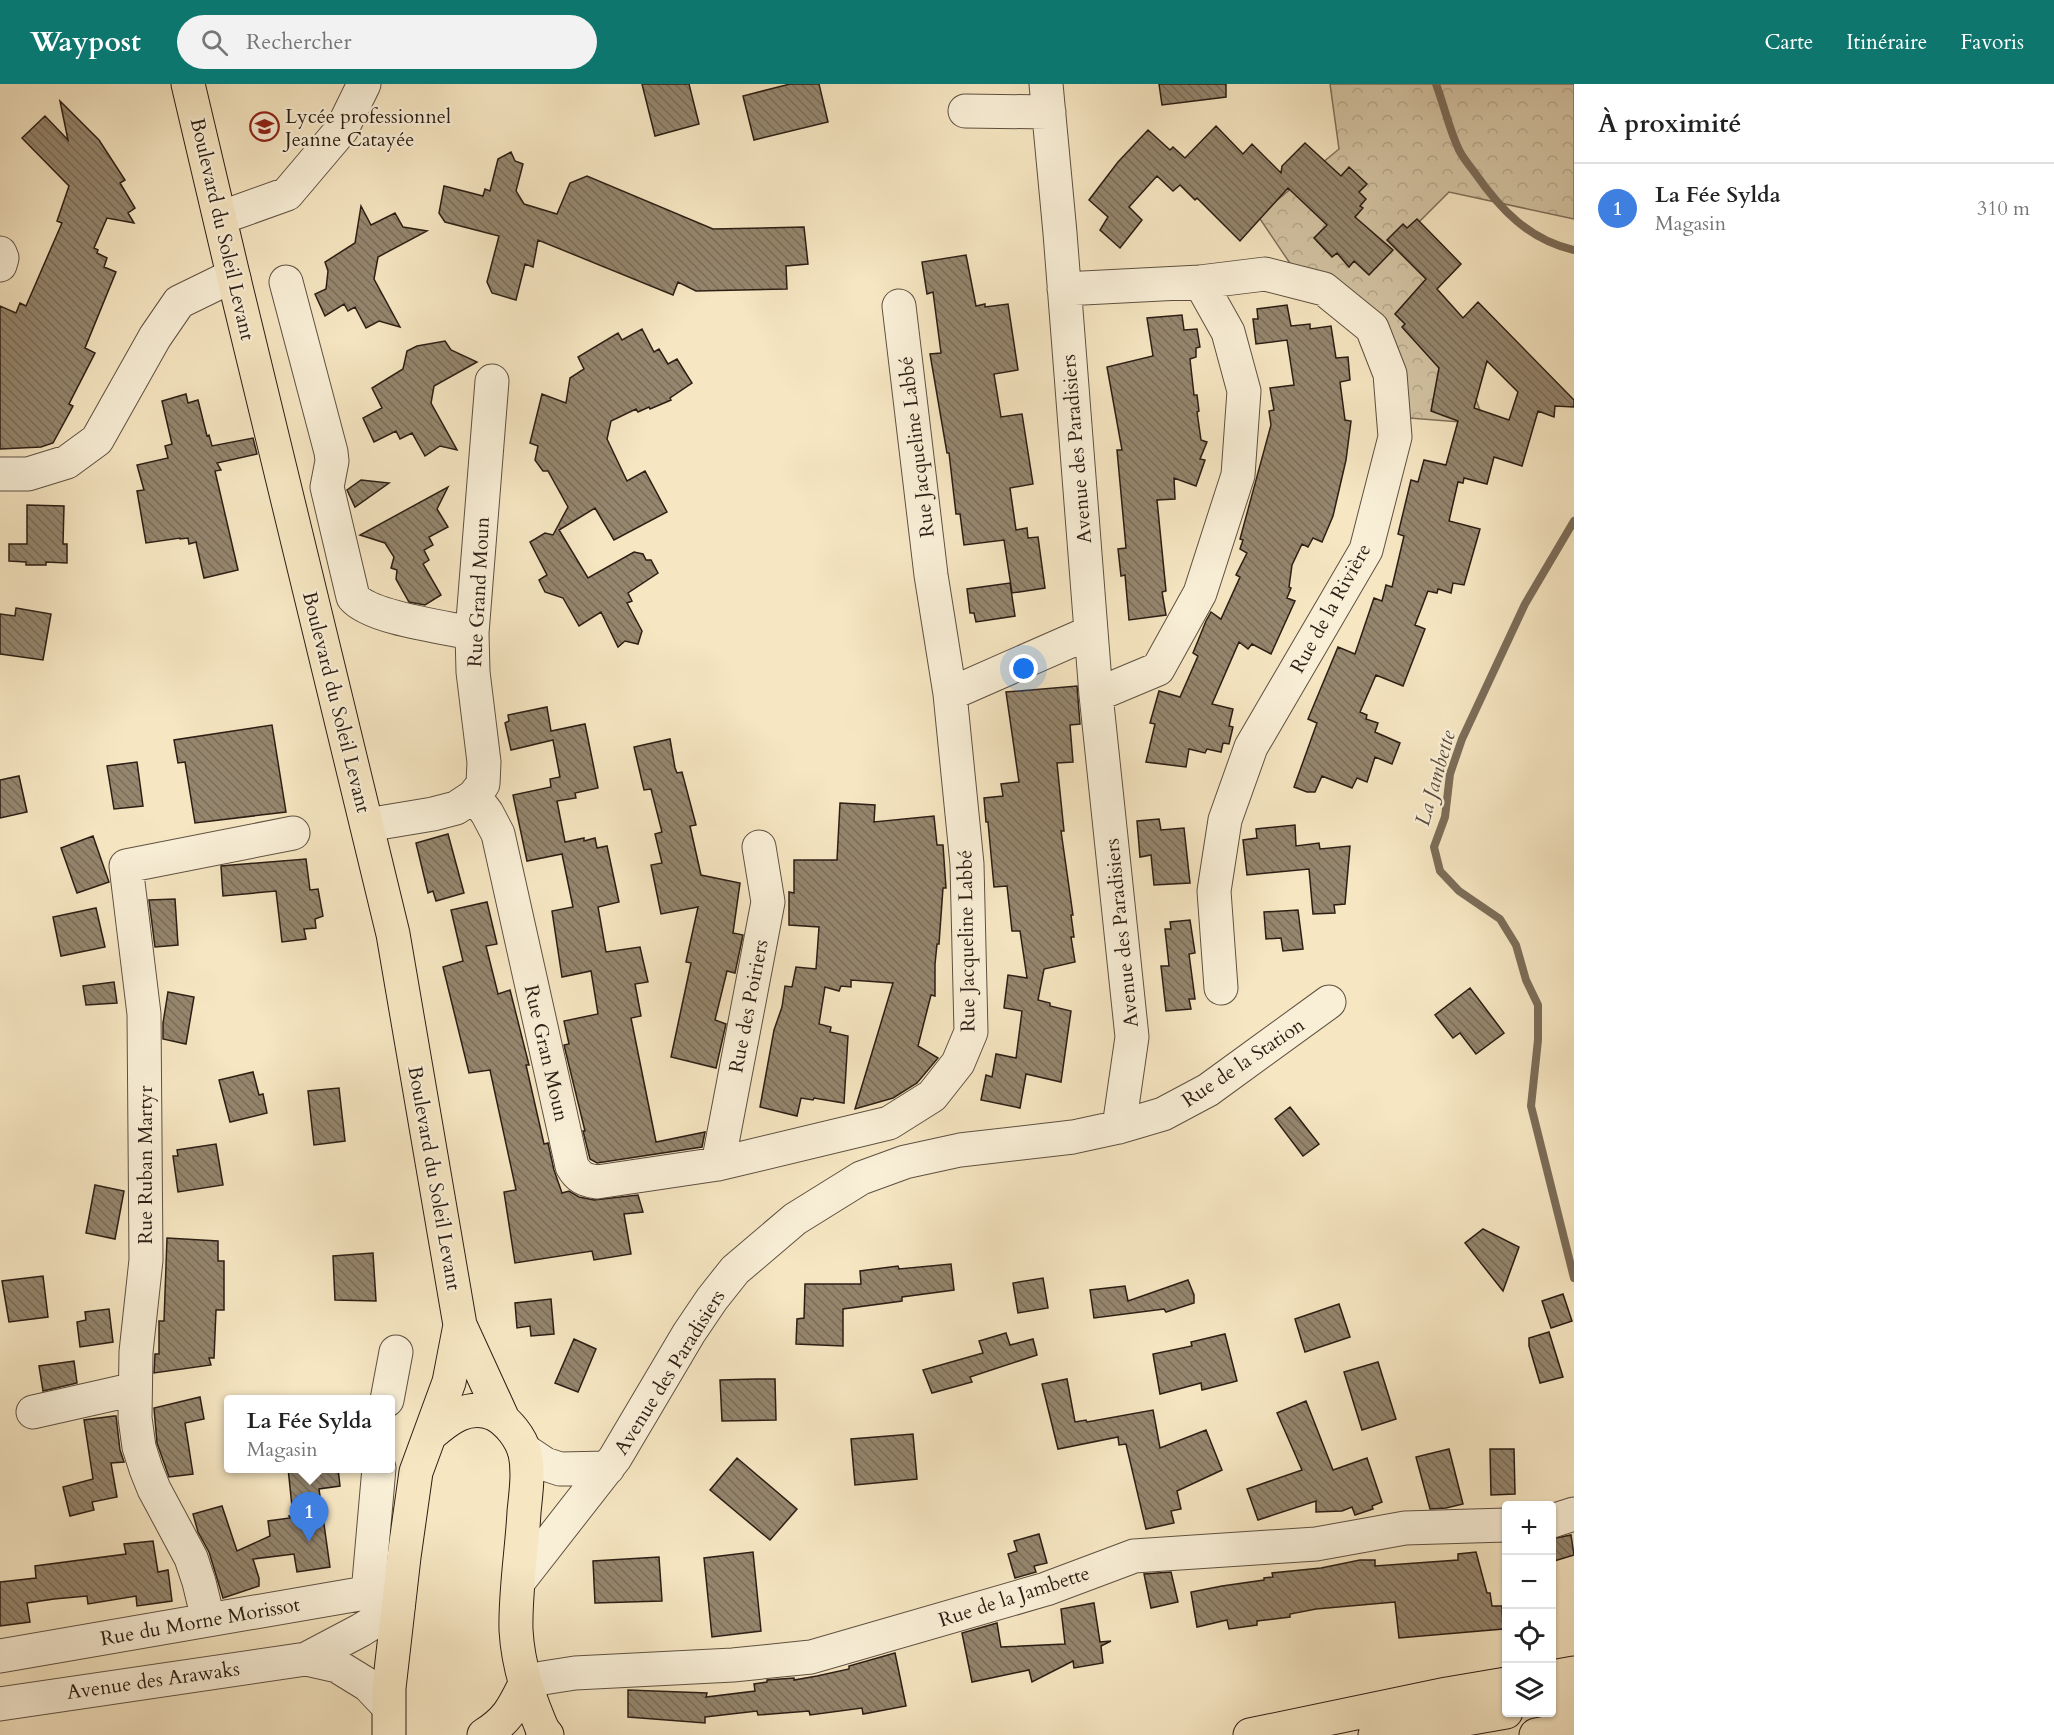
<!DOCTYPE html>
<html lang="fr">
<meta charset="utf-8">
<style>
body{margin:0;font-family:Cardo,serif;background:#f2f2f2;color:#222}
.controls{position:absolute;right:18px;bottom:18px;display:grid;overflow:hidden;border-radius:6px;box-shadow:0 2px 4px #0004}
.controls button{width:54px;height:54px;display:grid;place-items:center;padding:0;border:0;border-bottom:2px solid #e0e0e0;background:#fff;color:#222;font:30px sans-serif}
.you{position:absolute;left:1024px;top:585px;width:21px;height:21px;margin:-15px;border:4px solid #fff;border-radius:50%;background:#1a73e8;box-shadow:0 0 0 9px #1a73e833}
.badge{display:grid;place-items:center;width:39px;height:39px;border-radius:50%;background:#0f766e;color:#fff;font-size:20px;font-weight:700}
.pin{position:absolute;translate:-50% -50px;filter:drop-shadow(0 2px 3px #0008)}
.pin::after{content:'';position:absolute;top:32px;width:21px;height:18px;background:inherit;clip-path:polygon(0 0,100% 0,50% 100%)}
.popup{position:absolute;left:224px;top:1311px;width:171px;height:78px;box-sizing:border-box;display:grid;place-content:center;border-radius:6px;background:#fff;filter:drop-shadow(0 2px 4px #0005);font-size:20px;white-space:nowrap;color:#767676}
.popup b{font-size:22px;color:#222}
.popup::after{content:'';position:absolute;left:50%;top:100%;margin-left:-12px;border:12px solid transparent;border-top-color:#fff}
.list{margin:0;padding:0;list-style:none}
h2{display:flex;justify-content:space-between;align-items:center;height:78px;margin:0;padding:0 24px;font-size:26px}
h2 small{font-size:20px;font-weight:400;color:#767676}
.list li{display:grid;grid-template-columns:39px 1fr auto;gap:18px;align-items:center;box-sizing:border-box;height:90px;padding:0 24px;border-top:2px solid #e0e0e0}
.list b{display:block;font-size:22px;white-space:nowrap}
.list p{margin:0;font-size:20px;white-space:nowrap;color:#767676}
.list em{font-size:20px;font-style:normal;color:#767676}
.icon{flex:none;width:33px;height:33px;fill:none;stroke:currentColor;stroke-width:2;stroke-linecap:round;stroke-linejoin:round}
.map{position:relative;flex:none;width:1574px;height:1651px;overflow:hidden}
header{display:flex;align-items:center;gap:36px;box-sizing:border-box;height:84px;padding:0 30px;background:#0f766e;color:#fff}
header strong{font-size:28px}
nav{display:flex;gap:33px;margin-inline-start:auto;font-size:21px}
.search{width:420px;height:54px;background:#f2f2f2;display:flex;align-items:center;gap:15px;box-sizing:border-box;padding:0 21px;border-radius:33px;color:#767676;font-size:22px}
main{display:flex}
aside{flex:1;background:#fff}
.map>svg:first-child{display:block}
</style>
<header>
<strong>Waypost</strong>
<div class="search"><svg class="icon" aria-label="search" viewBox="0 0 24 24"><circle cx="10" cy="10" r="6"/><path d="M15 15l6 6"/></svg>Rechercher</div>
<nav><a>Carte</a><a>Itinéraire</a><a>Favoris</a></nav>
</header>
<main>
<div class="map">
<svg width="1574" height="1651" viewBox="0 0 1574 1651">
<defs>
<pattern id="forest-crowns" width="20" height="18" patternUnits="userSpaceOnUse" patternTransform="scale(1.5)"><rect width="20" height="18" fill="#d4c4a4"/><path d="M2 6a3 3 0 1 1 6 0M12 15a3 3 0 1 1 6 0" fill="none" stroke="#b6a88c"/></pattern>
<pattern id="building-back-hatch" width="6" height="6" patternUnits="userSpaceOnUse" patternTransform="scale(1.5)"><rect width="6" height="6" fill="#95866e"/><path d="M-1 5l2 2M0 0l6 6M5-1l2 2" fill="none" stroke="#7a6d59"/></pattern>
</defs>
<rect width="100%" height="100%" fill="#f6e6c2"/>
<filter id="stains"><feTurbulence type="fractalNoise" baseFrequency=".00333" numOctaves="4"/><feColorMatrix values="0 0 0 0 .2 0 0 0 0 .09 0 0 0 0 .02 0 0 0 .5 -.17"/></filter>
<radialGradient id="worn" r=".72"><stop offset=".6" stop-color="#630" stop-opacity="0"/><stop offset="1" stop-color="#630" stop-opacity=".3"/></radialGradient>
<!-- forest -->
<path fill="url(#forest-crowns)" stroke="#80715c" stroke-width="1.5" d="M1330 0H1574V135L1449 108 1413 144 1485 340 1397 333 1381 234 1304 200 1258 132 1339 65Z"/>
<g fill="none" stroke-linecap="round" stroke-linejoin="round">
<!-- stream -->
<path stroke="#7c6d59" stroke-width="8" d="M1436 0C1444 21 1449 45 1459 66 1463 74 1469 81 1475 89 1500 125 1529 156 1574 166
M1574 437 1525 520 1462 655 1450 690 1445 733 1434 763 1440 787 1459 807 1500 835 1516 861 1526 896 1538 921V956L1531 1022 1574 1194"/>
</g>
<!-- building -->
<path fill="url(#building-back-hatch)" stroke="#2c1e14" stroke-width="1.5" fill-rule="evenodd" d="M642 0H689L699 40 655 52Z
M790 0H819L828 38 754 56 743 12Z
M1159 0H1226V13L1162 21Z
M60 17 99 56 125 96 120 99 135 124 128 129 134 139 107 134 94 164 98 166 97 169 107 174 104 183 116 188 85 264 95 269 69 320 73 322 53 359 41 363 0 365V222L16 229 20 219 26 222 62 139 57 137 69 102 22 54 45 32 68 56Z
M1216 42 1243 70 1252 60 1281 89 1282 82 1305 59 1341 92 1349 83 1367 100 1359 108 1366 115 1360 122 1363 124 1355 133 1393 166 1369 191 1354 177 1349 183 1337 169 1332 173 1314 154 1327 141 1288 104 1240 157 1197 114 1195 116 1180 101 1173 107 1157 92 1129 123 1142 136 1120 164 1100 146 1108 133 1089 116 1118 78 1148 46 1170 66 1173 63 1185 74Z
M511 68 515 77 523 80 516 107 524 120 557 130 570 99 587 92 713 145 804 143 808 180 786 182 787 205 696 207 678 198 673 211 538 156 533 183 525 180 516 216 492 209 487 198 499 152 445 138 439 129 444 102 483 112 485 105 490 107 498 75Z
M361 122 371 141 395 129 403 143 427 147 378 173 374 195 400 243 379 237 366 244 355 223 348 227 344 220 325 232 315 210 326 205 328 187 325 178 355 159Z
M1417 135 1461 180 1437 205 1463 234 1478 218 1574 316V323L1555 322 1554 333 1538 327 1522 382 1494 373 1487 400 1464 394 1463 399 1458 398 1449 437 1480 445 1464 501 1453 499 1451 509 1438 505 1437 509 1428 507 1415 541 1425 545 1403 602 1376 591 1360 628 1367 631 1366 635 1378 639 1375 648 1400 659 1392 680 1375 673 1367 698 1357 694 1352 704 1322 692 1315 708H1307L1294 703 1317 639 1308 635 1338 563 1355 570 1374 514 1382 517 1386 501 1392 503 1404 452 1398 450 1411 396 1418 398 1424 376 1446 381 1458 337 1431 327 1439 284 1402 243 1405 240 1395 230 1426 195 1387 156 1403 140 1407 144ZM1487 277 1518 308 1509 336 1474 324Z
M966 171 976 222 985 220V223L1008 220 1018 286 994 290 1001 333 1022 330 1033 400 1010 404 1016 446 1027 444 1028 454 1038 453 1045 504 1012 509 1004 456 964 461 960 430H956L949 369H947L930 270 941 269 933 208 927 210 922 178Z
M1287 221 1291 242 1310 240V245L1331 242 1336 274 1348 273 1350 296 1340 298 1345 336 1351 337 1346 376 1333 432 1322 458 1313 454 1308 463 1302 460 1292 481 1289 503 1291 504 1287 514 1295 517 1271 570 1252 560 1248 565 1239 558 1212 620 1233 625 1229 642 1233 643 1229 660 1223 659 1221 668 1207 665 1205 669 1189 665 1186 683 1146 678 1155 640 1150 639 1159 607 1180 613 1198 572 1193 569 1206 537 1211 528 1221 535 1240 493 1236 491 1247 469 1240 465 1243 456 1240 455 1271 341 1269 327 1274 326 1270 304 1294 301 1287 256 1256 260 1253 235H1258L1257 225Z
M1182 231 1184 246 1197 245 1200 263 1196 264V273L1190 275 1194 311H1197L1199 327 1197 328 1201 356 1207 358 1200 375 1205 376 1196 402 1174 394 1175 415 1157 416 1166 507 1162 508 1166 531 1129 536 1125 491 1121 492 1118 465 1126 464 1117 366H1122L1107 283 1153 272 1147 234Z
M642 245 654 268 659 265 668 280 677 275 692 299 670 314 671 316 650 325 649 323 638 328 636 325 611 337 607 355 627 397 645 387 667 428 614 456 595 424 559 446 588 494 634 468 643 470 646 476H651L658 489 628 509 632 517 627 519 642 547 638 560 625 557 618 563 601 528 579 542 563 514 545 508 539 496 547 491 530 458 545 449 553 451 568 423 548 387H543L535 376 538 362 530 359 542 310 566 319 570 294 584 285 578 273 618 249 622 256Z
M445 257 451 266 477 278 434 302 431 319 457 366 440 362 425 372 412 349 400 355 396 347 374 358 363 334 382 324 372 304 403 285 407 267 417 262Z
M186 310 188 319 198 316 207 352 209 351 212 362 253 354 257 370 217 379 221 386 215 387 238 486 204 494 196 458 189 460 188 454 180 455V454L146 459 137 407 144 406 137 381 168 374 165 362 172 360 162 317Z
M361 396 389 399 355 423 347 406Z
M448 403 437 425 448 443 429 453 433 461 424 466 429 476 423 480 441 511 425 521 409 518 396 495 397 486 391 484 394 473 385 459 360 451Z
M27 421 64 422 63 460H67V479L46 478V481H26V478L9 477V460H27Z
M1010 499 1015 532 976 538 974 529H970L967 505Z
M16 524 51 530 43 576 0 570V530L15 532Z
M1077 602 1080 640 1070 641 1073 678 1057 679 1064 747H1061L1073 831H1071L1074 853H1071L1075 878 1044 885 1038 916 1050 919V922L1071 927 1061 998 1026 990 1020 1024 981 1016 986 991 992 993 996 970 1016 974 1022 927 1004 924 1008 891 1027 894 1020 847H1012L1007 802 994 803 988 738H986L984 714 1003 712 1001 700 1019 698 1006 608Z
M547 623 551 647 585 640 598 704 575 709 576 714 557 717 565 758 584 754V757L595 754 597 764 607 762 619 818 598 823 606 868 640 863 648 898 635 900 641 932 631 934 656 1058 705 1048 702 1063 597 1079 590 1075 583 1047H585L564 961 569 960 564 937 598 930 591 887 562 893 552 827 573 823 562 770 527 777 513 711 551 703 550 695 560 693 553 656 511 666 505 639 509 637 508 631Z
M272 641 286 728 195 739 185 678 178 679 174 656Z
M670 655 675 684 677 689 682 688 696 741 690 742 701 791 740 799 733 849 743 851 735 889 727 887 715 936 726 940 716 984 671 973 691 879 686 878 698 823 661 830 651 781 662 779 655 750 662 748 651 705 644 706 634 663Z
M137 678 143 722 114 725 107 682Z
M19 692 27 728 0 734V696Z
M840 719 875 721 874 738 934 732 937 761H943L946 804H943L939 860H937L935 880V912L931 911 918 962 938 974 917 999 893 1014 855 1025 893 899 851 896V903L841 902 839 907 825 903 819 940 831 943 830 948 848 952 844 1019 814 1014 813 1016 801 1014 797 1032 760 1023 774 946 782 923 785 902 792 903 796 883 816 885 819 843 789 841V808L794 809V776H837Z
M1159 735 1161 746 1184 744 1190 799 1154 801 1151 771 1140 773 1137 737Z
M1295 741 1296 762 1319 759 1320 765 1350 762 1345 820 1334 821 1335 829 1313 830 1309 785 1247 791 1243 756 1257 754 1256 745Z
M448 750 464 809 436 817 433 807 428 809 416 759Z
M93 752 109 798 77 809 61 764Z
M306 775 310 806 318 805 323 832 315 835 316 844 304 845 306 855 282 858 276 807 223 812 221 782Z
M175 815 178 861 155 863 149 816Z
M487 818 497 860 486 862 498 910 510 906 529 981H526L544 1060 548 1059 554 1086 562 1109 569 1107 579 1113 594 1116 638 1111 643 1128 624 1130 631 1170 594 1176 592 1167 515 1179 504 1108 516 1106 490 986 469 989 443 883 463 877 451 826Z
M96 824 105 863 61 872 53 833Z
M1298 826 1303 865 1283 867 1281 854 1266 855 1264 828Z
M1190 836 1195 869 1189 870 1195 915H1189L1191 925 1166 927 1161 882H1169L1165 845H1171L1170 838Z
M114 898 117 919 86 921 83 902Z
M1470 904 1504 949 1476 970 1460 949 1453 954 1435 931Z
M168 908 194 913 186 960 163 955V939Z
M253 988 259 1011 263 1010 267 1029 230 1038 219 996Z
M339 1004 345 1057 314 1061 308 1007Z
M1290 1023 1319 1060 1303 1072 1275 1035Z
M216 1060 223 1101 178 1108 173 1072H178L177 1066Z
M95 1101 124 1107 115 1155 86 1149Z
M1483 1145 1519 1163 1503 1207 1465 1159Z
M167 1154 218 1157V1177H224V1226H216L214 1274H209L211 1281 154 1289 155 1270H159V1237H164Z
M373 1169 376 1217 335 1216 333 1172Z
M951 1180 954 1206 902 1213V1217L843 1225V1262L796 1260 797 1235 804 1234 805 1200H861L860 1187 898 1182 899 1185Z
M43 1192 48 1233 9 1238 2 1197Z
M1043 1194 1048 1224 1018 1229 1013 1199Z
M1188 1196 1194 1211V1219L1166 1228 1164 1225 1094 1234 1090 1206 1125 1202 1128 1217Z
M1563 1210 1572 1237 1551 1244 1542 1217Z
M551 1215 554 1250 531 1252 530 1242 517 1244 515 1219Z
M1339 1220 1350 1253 1305 1268 1295 1235Z
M109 1225 113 1258 80 1263 77 1238 86 1236 85 1228Z
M1549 1248 1563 1293 1540 1299 1529 1262V1254Z
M1006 1249 1010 1261 1033 1255 1037 1271 970 1293 972 1298 932 1309 923 1286 983 1269 979 1257Z
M1225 1250 1237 1297 1202 1306 1201 1299 1160 1310 1153 1270 1192 1262 1191 1258Z
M574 1255 596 1265 578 1308 555 1299Z
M74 1277 77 1299 43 1307 39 1282Z
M1378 1278 1396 1335 1362 1346 1344 1288Z
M757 1295H775L776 1336 722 1337 720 1296Z
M1067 1295 1075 1338 1086 1336 1087 1338 1153 1326 1160 1364 1206 1346 1222 1386 1177 1407 1181 1425 1171 1427 1174 1439 1146 1445 1126 1360 1119 1361 1118 1353 1058 1365 1042 1300Z
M200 1313 204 1335 185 1339 193 1390 169 1393 157 1359 154 1324Z
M1306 1317 1333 1386 1367 1374 1382 1418 1372 1422 1373 1425 1355 1431 1352 1423 1342 1427 1316 1428V1417L1258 1436 1247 1405 1302 1386 1277 1329Z
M114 1332H116L120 1366 124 1378 111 1379 117 1413 92 1418 94 1426 70 1432 63 1403 93 1395 84 1336Z
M913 1350 917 1395 855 1401 851 1355Z
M1449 1365 1463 1420 1446 1424 1430 1425 1416 1373Z
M1490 1365H1514L1515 1410 1491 1411Z
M737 1374 797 1425 770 1456 710 1406Z
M288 1384H338L340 1402 319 1405 330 1483 297 1488 294 1470 253 1475 259 1494V1502L223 1514 209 1468 198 1448 193 1430 222 1422 237 1467 270 1452 268 1437 290 1434 289 1432H293Z
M1039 1450 1047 1479 1034 1482 1036 1488 1015 1494 1008 1470 1017 1467 1014 1457Z
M1571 1451 1574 1471 1551 1478V1455Z
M153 1457 158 1488 168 1486 172 1517 137 1522 136 1512 88 1520 87 1512 54 1515 27 1519 30 1538 0 1542V1498L36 1494 35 1482 126 1470 124 1460Z
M753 1468 761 1547 712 1553 704 1474Z
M1476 1468 1487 1509H1490L1492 1522H1502L1503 1545 1399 1554 1395 1518 1316 1525 1290 1530V1533L1257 1537V1541L1229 1545 1227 1536 1197 1543 1191 1508 1222 1502 1264 1496V1494L1273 1493 1272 1489 1321 1484 1360 1476H1375V1482L1458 1476V1470Z
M659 1473 662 1517 595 1519 593 1477Z
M1171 1488 1178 1518 1151 1524 1144 1490Z
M1094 1519 1100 1558 1111 1557 1101 1562 1103 1579 1074 1584 1073 1577 1032 1598 1029 1586 972 1598 962 1549 997 1539 1001 1563 1065 1560 1061 1525Z
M895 1569 906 1622 863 1630 862 1624 810 1631 809 1627 758 1631 757 1627 705 1633V1639L628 1633V1606L707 1609 706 1613 755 1607 754 1600 767 1598V1596L794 1594V1596L817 1592 849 1585V1582Z"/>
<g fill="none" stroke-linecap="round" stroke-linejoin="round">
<defs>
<path id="minor" d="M1046 0 1060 149 1096 611 1132 953 1119 1043
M965 27 1049 28
M220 132 234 129 287 110 342 45 364 0
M0 169 2 174 0 181
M286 198 331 368 332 377 327 403 353 513C370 534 443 543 472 549
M1064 205 1200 198 1265 190 1324 205 1372 244 1390 290 1395 353 1366 466 1251 663 1225 736 1214 807 1221 904
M0 390H28L67 378 97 356 155 253 179 218 220 198 234 195
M950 610 1091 548
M1096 611 1158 585 1200 509 1238 391 1244 307 1228 248 1200 198
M474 712 487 729 498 750 572 1082C578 1093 584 1096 597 1098L718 1080 889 1039 932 1012 958 979 971 948 967 780 950 610 931 491 899 222
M367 741 433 730 456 724 474 712 483 700 484 678 473 588 472 549 492 297
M718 1080 768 818 759 763
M387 1316 396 1268
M33 1328 135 1305
M524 1366 545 1380 560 1385 608 1384
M1552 1437 1574 1430
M519 1497 615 1374 689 1249 712 1215 735 1186 795 1135 861 1094 905 1078 960 1066 1073 1053 1119 1043 1163 1030 1208 1006 1329 918
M368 1509 379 1384
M208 1535 199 1498 191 1474 154 1405 146 1385 139 1363 135 1334 136 1268 146 1176 144 930 126 782 293 749
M0 1572 400 1503
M306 1575 337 1582 368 1601 388 1622
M525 1600 543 1594 575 1589 733 1581 811 1573 1046 1505 1134 1472 1316 1460 1405 1444 1506 1441
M0 1620 306 1575 361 1546 398 1523"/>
<path id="major" d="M188 0 234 195 393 850 460 1241 503 1335
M430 1351C448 1335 468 1319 494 1330 508 1337 521 1354 525 1369 529 1388 526 1408 524 1428 522 1467 515 1507 516 1546 518 1583 530 1617 545 1651
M389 1651V1604L404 1473 416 1388 449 1298 460 1241
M484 1651C508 1636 513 1624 525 1600"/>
<path id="highway" d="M1552 1593 1574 1589
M1552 1621 1574 1617
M542 1645 547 1651
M1250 1651 1447 1610 1506 1600
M1375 1651 1506 1628
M1536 1651 1574 1644"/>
</defs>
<!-- minor casing -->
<use href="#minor" stroke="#5e5040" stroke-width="35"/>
<!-- major casing -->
<use href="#major" stroke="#2c1e14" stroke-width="35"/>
<!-- highway casing -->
<use href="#highway" stroke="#2c1e14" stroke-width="35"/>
<!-- minor -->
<use href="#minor" stroke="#f9efd7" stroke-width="33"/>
<!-- major -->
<use href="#major" stroke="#f6e6c2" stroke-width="33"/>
<!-- highway -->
<use href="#highway" stroke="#f6e6c2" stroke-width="33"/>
</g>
<!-- icons -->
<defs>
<symbol id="school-ring" viewBox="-11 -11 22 22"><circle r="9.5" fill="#f9efd7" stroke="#8f2418" stroke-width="1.5"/><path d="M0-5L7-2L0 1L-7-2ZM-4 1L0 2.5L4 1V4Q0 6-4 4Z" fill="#8f2418"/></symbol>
</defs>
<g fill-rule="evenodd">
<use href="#school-ring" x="248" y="26" width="33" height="33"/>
</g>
<g text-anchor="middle" stroke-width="4.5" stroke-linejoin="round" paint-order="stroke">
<!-- poi labels -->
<g font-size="20" fill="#2c1e14" stroke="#f9efd7" text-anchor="start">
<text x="285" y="39">Lycée professionnel<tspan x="285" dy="23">Jeanne Catayée</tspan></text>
</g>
<!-- street labels -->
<g font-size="20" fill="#2c1e14" stroke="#f9efd7">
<text transform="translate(223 145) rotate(77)" y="7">Boulevard du Soleil Levant</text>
<text transform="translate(916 363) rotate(-97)" y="7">Rue Jacqueline Labbé</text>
<text transform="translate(1076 365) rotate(-95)" y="7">Avenue des Paradisiers</text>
<text transform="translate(478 508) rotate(-87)" y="7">Rue Grand Moun</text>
<text transform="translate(1330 524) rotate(-61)" y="7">Rue de la Rivière</text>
<text transform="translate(337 618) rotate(76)" y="7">Boulevard du Soleil Levant</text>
<text transform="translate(1121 849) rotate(-96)" y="7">Avenue des Paradisiers</text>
<text transform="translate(966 857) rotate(-91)" y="7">Rue Jacqueline Labbé</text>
<text transform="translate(748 922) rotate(-79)" y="7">Rue des Poiriers</text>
<text transform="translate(547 969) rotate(77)" y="7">Rue Gran Moun</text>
<text transform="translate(1243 978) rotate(-34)" y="7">Rue de la Station</text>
<text transform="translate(145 1081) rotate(-90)" y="7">Rue Ruban Martyr</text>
<text transform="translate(435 1094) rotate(80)" y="7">Boulevard du Soleil Levant</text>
<text transform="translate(669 1288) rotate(-58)" y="7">Avenue des Paradisiers</text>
<text transform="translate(1014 1512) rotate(-18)" y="7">Rue de la Jambette</text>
<text transform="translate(200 1537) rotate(-10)" y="7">Rue du Morne Morissot</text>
<text transform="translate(153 1596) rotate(-8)" y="7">Avenue des Arawaks</text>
</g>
<!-- water labels -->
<g font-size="21" font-style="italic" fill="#5b4c3c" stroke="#f9efd7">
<text transform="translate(1435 694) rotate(-74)" y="7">La Jambette</text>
</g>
</g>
<rect width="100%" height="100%" filter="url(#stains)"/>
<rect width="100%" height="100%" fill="url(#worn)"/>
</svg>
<div class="controls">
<button>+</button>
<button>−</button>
<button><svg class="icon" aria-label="locate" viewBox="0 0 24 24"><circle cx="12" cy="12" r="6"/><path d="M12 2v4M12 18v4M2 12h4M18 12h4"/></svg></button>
<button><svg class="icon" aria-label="layers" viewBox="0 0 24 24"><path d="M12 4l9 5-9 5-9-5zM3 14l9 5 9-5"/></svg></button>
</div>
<div class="you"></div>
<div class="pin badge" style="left:309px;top:1458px;background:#3f7fe0">1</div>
<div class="popup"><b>La Fée Sylda</b>Magasin</div>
</div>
<aside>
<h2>À proximité<small></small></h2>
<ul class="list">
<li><span class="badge" style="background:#3f7fe0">1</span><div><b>La Fée Sylda</b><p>Magasin</p></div><em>310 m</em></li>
</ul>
</aside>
</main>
